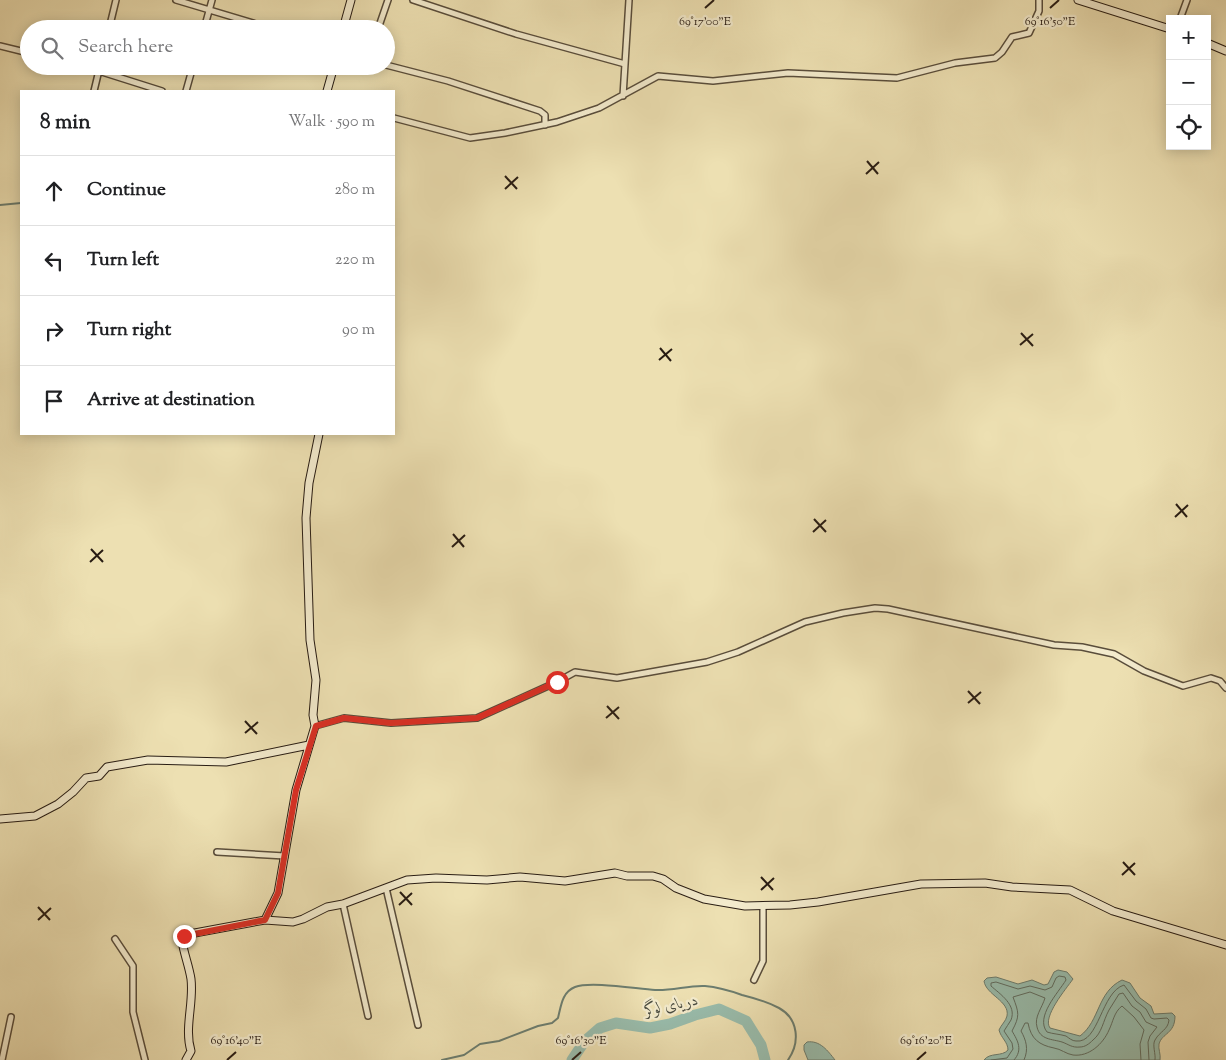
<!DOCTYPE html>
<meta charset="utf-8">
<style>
body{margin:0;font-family:"Sorts Mill Goudy",Amiri,serif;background:#f2f2f2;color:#202124}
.controls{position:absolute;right:15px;top:15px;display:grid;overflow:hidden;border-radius:0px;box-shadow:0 2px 12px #0003}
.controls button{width:45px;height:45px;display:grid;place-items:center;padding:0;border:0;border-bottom:1px solid #e0e0e0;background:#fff;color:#202124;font:25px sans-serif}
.stop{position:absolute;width:15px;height:15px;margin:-11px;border:4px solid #d93025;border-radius:50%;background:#fff}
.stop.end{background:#d93025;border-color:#fff;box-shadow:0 1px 5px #0008}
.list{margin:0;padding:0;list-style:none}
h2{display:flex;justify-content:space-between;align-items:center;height:65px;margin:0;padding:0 20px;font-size:21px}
h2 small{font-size:16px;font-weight:400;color:#757577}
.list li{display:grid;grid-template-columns:32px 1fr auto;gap:15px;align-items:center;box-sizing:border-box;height:70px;padding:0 20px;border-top:1px solid #e0e0e0}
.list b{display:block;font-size:19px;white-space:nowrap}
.list em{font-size:16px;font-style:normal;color:#757577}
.icon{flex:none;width:28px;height:28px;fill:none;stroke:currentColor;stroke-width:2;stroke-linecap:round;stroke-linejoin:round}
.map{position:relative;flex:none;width:1226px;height:1060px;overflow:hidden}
.search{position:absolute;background:#fff;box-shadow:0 2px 12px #0003;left:20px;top:20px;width:375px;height:55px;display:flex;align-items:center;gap:12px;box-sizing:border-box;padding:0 18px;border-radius:28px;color:#757577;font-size:19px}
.panel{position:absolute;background:#fff;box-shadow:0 2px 12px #0003;left:20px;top:90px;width:375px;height:345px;border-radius:0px}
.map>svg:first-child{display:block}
</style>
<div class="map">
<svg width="1226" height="1060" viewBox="0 0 1226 1060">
<rect width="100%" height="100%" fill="#ede0b2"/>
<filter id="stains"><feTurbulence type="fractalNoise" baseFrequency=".004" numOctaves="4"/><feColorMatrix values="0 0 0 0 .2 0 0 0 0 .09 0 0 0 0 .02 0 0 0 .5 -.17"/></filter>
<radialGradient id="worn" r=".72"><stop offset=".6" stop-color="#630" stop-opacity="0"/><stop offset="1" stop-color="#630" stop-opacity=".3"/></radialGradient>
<!-- water -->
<path fill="#99bdad" stroke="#6c7d6f" d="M1058 970 1067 972 1073 979C1066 989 1042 1017 1050 1028L1080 1036C1100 1021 1097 992 1122 980L1130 983 1140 998 1151 1006 1154 1014 1172 1013 1175 1016C1175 1034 1162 1033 1159 1044 1158 1049 1161 1054 1160 1060H984C990 1052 1002 1057 1008 1050 1008 1042 1001 1038 999 1030 1001 1025 1006 1021 1007 1016 1010 1001 986 995 984 981L987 978 996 977 1018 984 1032 980 1044 985 1048 984 1054 972Z
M807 1042C820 1040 828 1051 835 1060H808L804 1050V1045Z"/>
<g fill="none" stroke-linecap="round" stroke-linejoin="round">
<!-- shore -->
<path stroke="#606c60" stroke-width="1" d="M991 1060 1007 1058 1013 1049 1012 1043 1004 1031C1006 1027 1009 1024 1011 1020 1017 1005 1000 994 991 986V983L996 982 1018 989 1030 986 1045 990 1052 987 1056 978 1059 976 1065 977 1066 980C1058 993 1035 1017 1047 1032 1053 1034 1059 1034 1066 1036 1069 1038 1072 1041 1076 1041 1099 1044 1101 992 1124 985L1136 1001 1146 1009 1151 1018 1154 1019 1167 1018 1169 1020C1168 1030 1160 1031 1155 1040 1152 1045 1156 1054 1155 1060
M1014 1060C1023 1050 1018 1041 1012 1031 1020 1016 1019 1013 1013 997L1030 992 1045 998C1042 1008 1034 1017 1037 1027 1040 1040 1052 1039 1062 1042 1068 1044 1072 1048 1080 1047 1085 1047 1089 1044 1093 1040 1102 1033 1103 1021 1109 1010 1112 1005 1116 999 1119 994L1123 993 1132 1006 1140 1012 1146 1022 1157 1027 1150 1036 1148 1042 1149 1060
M1024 1060C1029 1049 1026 1040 1021 1031L1025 1023H1028C1031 1039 1039 1045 1054 1048 1061 1049 1066 1054 1073 1055 1089 1057 1103 1044 1109 1030 1113 1022 1114 1012 1122 1006L1134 1017 1144 1030 1140 1044 1141 1060"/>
<!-- stream -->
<path stroke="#6c7d6f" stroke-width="2" d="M0 205 21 203
M442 1060 464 1055 480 1044 499 1041 538 1026 552 1023 558 1018C561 1006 562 992 575 987 591 981 637 989 655 990 672 991 689 985 705 986 717 987 731 991 742 995 754 998 768 1002 779 1008 799 1019 800 1043 788 1060"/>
<!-- river -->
<path stroke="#99bdad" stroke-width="11" d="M572 1060 584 1042 600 1028 616 1023 650 1028 670 1024 695 1015 719 1009 746 1021 761 1045 765 1060"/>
<defs>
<path id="street" d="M176 0 273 29
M413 0 516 34 625 64
M1180 19 1187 0
M109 29 116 0
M204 29 212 0
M378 29 388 0
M0 46 29 53
M386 65 448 81 540 111 545 115V125
M83 66 162 91
M94 91 100 66
M186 91 193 66
M623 96 629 0
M394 118 470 138 505 133 557 122 599 108 658 76 713 81 788 73 897 78 955 63 995 58 1002 52 1012 37 1029 33 1039 11V0
M315 726 344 718 391 723 477 718 557 682 575 672 617 678 707 662 738 652 805 622 843 613 875 608 888 609 1054 645 1082 647 1114 654 1144 671 1183 686 1211 678 1220 681 1226 688
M217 852 285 856
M386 888 418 1025
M343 904 368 1016
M115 939 133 966V1012L145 1060
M754 980 763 961V905
M2 1060 11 1017"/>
<path id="secondary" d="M1078 0 1170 29
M343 29 351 0
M1207 43 1226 51
M327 91 334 66
M0 819 35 816 58 804 73 792 86 778 99 776 107 767 148 760 226 762 309 745
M265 920 278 893 296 790 315 726 313 715 316 680 310 640 306 518 309 483 319 434
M186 1060 191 1051C184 1028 194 1003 191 979 189 966 184 954 182 941L184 935 265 920 293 922 303 919 327 907 343 904 407 880 436 878 487 880 520 877 565 881 615 873 627 876H653L663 879 676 888 704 899 745 906 790 905 818 902 921 884 985 883 1012 887 1070 890 1113 911 1226 945"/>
</defs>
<!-- street casing -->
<use href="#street" stroke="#594d3b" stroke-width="8"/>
<!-- secondary casing -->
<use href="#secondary" stroke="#281c13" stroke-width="9"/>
<!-- street -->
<use href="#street" stroke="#f3ebcd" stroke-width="5"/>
<!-- secondary -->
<use href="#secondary" stroke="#f3ebcd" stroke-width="7"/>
</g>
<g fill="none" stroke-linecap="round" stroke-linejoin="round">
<!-- route -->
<path stroke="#d93025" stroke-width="6" d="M184 936 265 920 278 893 296 790 316 726 344 718 391 723 477 718 557 682"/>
</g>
<!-- ticks -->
<path fill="none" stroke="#281c13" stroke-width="2" d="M705 8 714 0M1050 8 1059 0M867 161 878 174M866 174 879 162M505 176 517 189M505 189 518 177M1021 333 1033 346M1020 345 1033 334M660 348 671 361M659 360 672 349M1176 504 1187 517M1175 517 1188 505M814 519 826 532M813 532 826 520M453 534 464 547M452 547 465 535M91 549 103 562M90 562 103 550M968 691 980 704M968 703 981 692M607 706 619 719M606 718 619 707M245 721 257 734M245 733 258 722M1123 862 1135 875M1122 875 1135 863M761 877 773 890M761 890 774 878M400 892 412 905M399 905 412 893M38 907 50 920M38 920 51 908M227 1060 236 1052M572 1060 581 1052M917 1060 926 1052"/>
<g text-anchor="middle" stroke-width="4.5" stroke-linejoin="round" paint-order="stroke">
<!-- water labels -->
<g font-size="16" font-style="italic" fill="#4a4c41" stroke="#f3ebcd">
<text transform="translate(671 1004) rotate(-12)" y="6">دریای لوگر</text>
</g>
</g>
<g font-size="12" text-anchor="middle" fill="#281c13" stroke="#f3ebcd" stroke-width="4.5" stroke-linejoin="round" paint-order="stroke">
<text x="705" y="25">69°17'00"E</text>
<text x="1050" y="25">69°16'50"E</text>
<text x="236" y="1044">69°16'40"E</text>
<text x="581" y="1044">69°16'30"E</text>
<text x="926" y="1044">69°16'20"E</text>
</g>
<rect width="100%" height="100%" filter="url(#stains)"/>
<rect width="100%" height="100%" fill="url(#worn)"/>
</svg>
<div class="controls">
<button>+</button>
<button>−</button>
<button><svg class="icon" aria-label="locate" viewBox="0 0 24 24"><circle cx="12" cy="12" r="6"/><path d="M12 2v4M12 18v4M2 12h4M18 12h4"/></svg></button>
</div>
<div class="stop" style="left:557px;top:682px"></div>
<div class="stop end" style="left:184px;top:936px"></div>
<div class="search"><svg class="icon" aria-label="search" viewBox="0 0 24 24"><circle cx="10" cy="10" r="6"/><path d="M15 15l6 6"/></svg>Search here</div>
<section class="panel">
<h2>8 min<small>Walk · 590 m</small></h2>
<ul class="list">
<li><svg class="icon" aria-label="ahead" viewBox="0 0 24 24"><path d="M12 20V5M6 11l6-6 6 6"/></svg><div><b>Continue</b></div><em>280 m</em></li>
<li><svg class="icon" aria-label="left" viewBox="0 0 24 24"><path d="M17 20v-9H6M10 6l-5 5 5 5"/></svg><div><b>Turn left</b></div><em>220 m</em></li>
<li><svg class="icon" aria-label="right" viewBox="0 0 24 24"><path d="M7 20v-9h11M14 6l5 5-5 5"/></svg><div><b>Turn right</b></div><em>90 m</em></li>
<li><svg class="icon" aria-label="arrive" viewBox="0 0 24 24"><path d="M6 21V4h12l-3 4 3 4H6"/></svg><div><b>Arrive at destination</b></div></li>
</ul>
</section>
</div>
